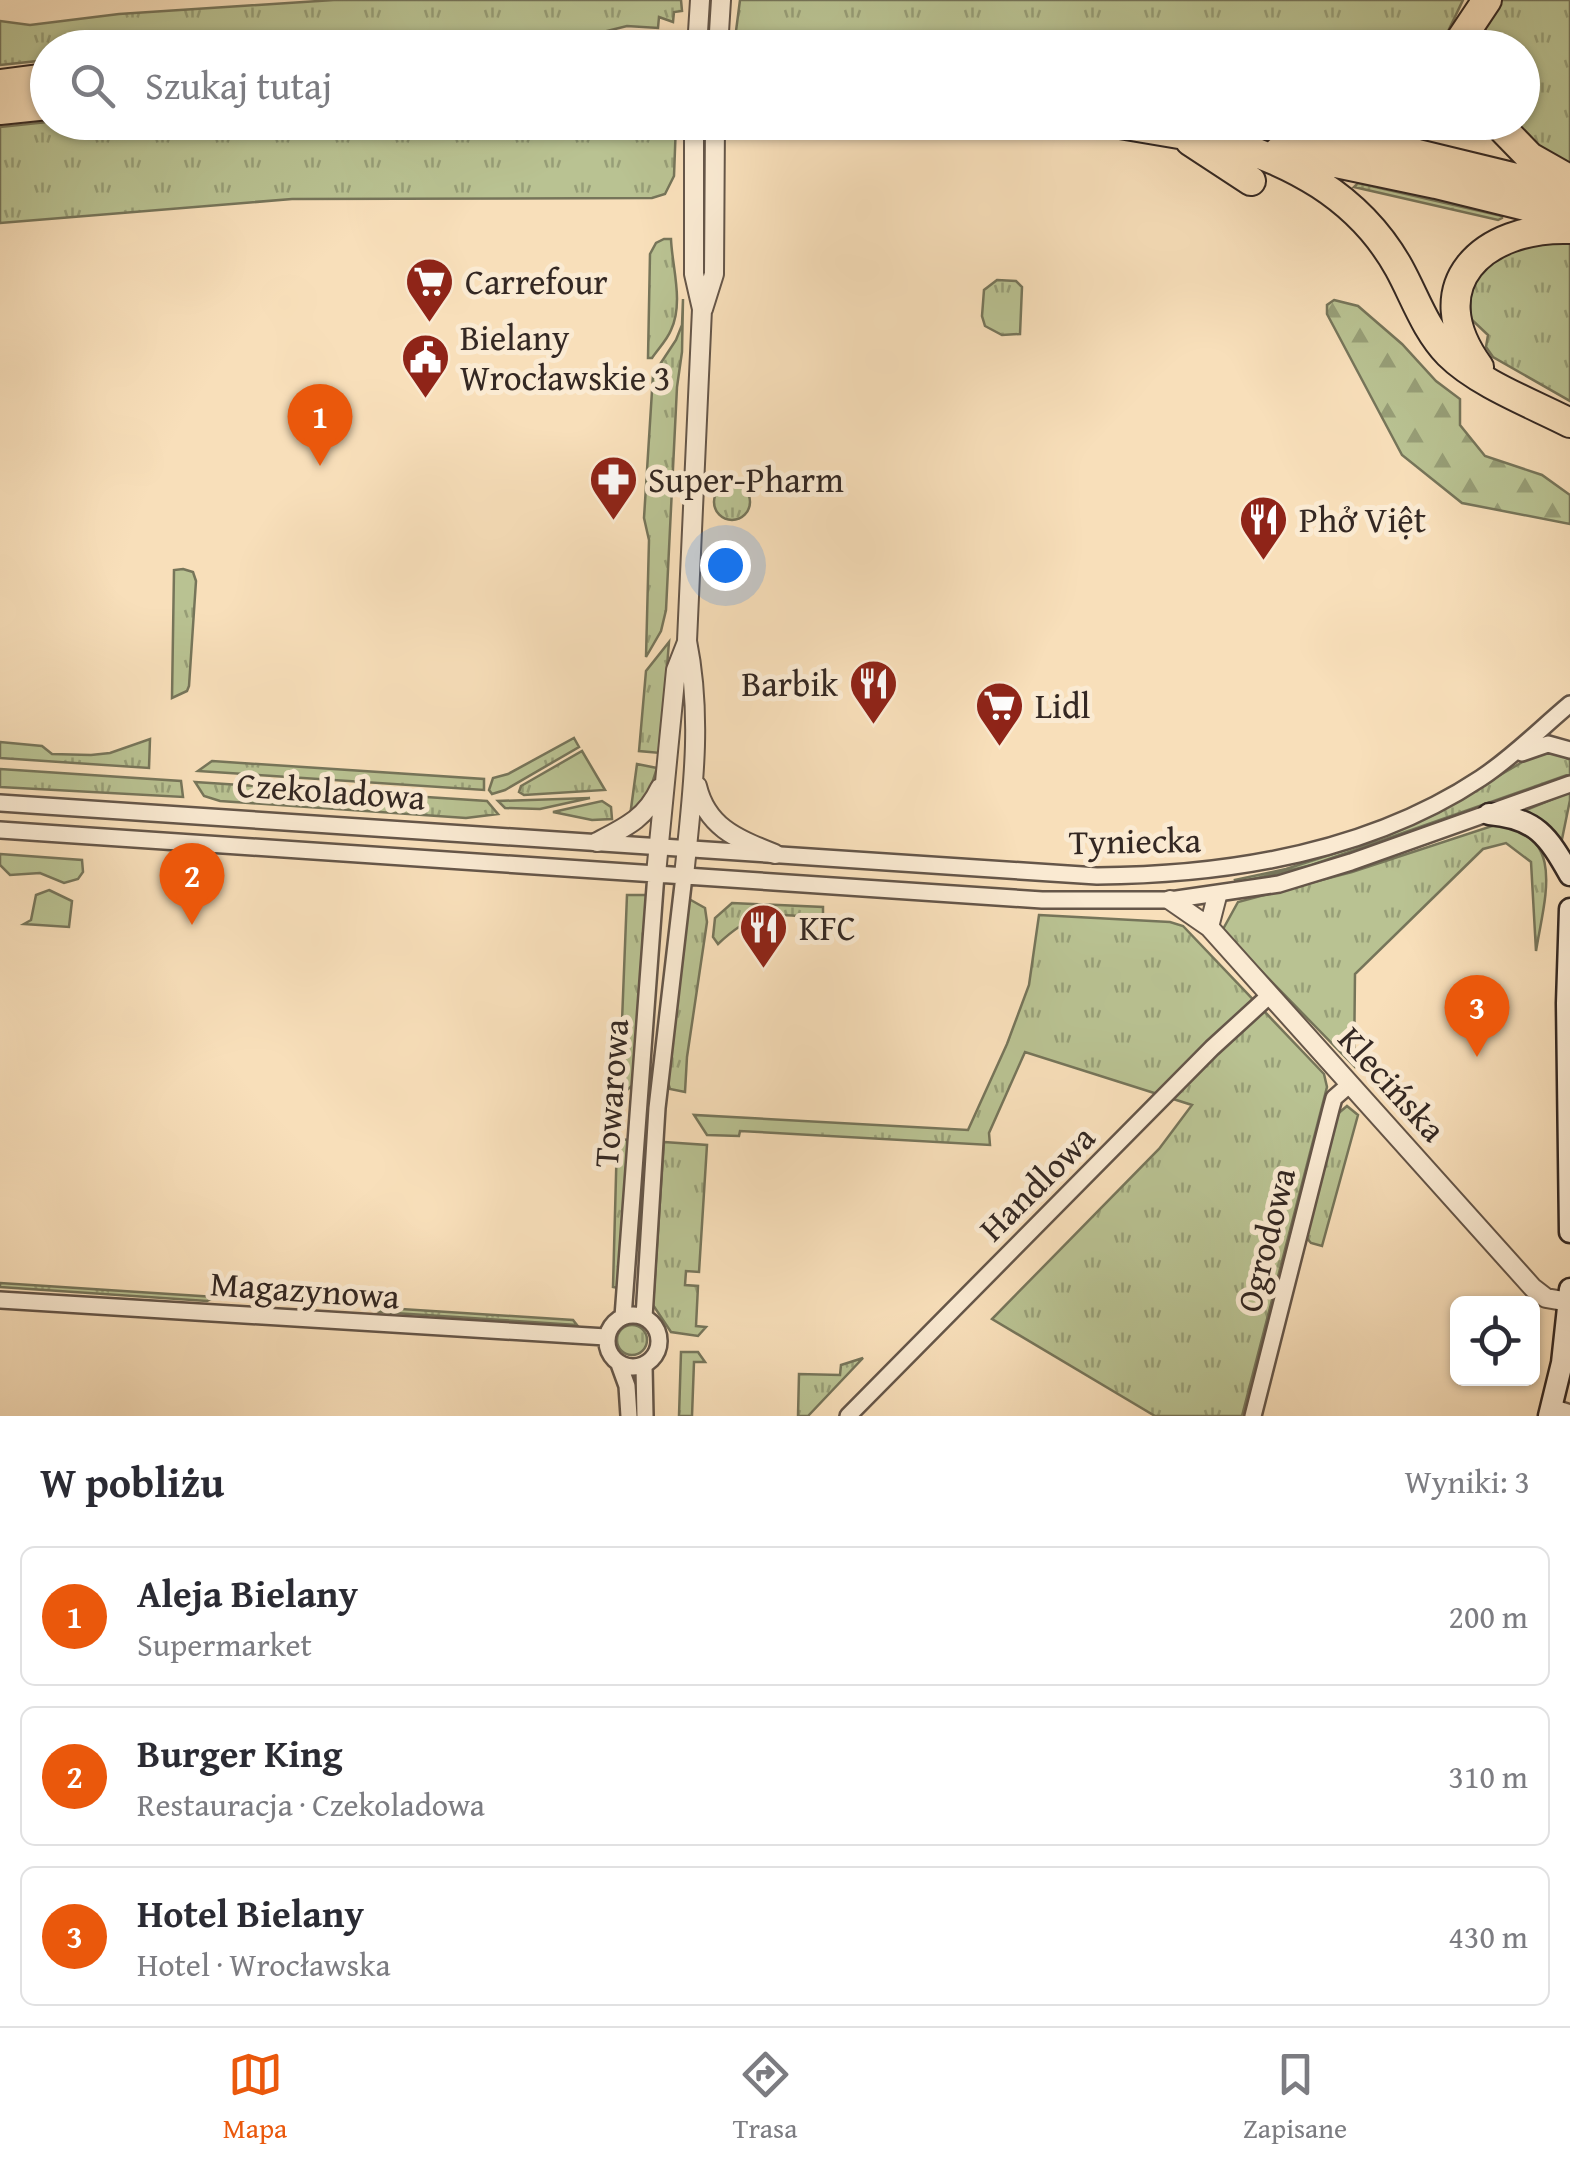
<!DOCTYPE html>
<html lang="pl">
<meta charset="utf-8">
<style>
body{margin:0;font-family:"Gentium Book Plus",serif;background:#f7f7f7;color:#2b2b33}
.controls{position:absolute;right:30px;bottom:30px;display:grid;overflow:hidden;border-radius:15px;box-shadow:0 2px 8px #0004}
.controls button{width:90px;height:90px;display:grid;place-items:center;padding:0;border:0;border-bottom:2px solid #e1e1e2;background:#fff;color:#2b2b33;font:50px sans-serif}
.you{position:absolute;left:725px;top:565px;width:35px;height:35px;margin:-25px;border:8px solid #fff;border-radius:50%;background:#1a73e8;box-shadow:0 0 0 15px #1a73e833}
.badge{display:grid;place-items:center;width:65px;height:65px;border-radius:50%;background:#ea580c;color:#fff;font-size:32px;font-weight:700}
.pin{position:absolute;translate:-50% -82px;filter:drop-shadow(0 2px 5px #0008)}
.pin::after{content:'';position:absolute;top:52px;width:35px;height:30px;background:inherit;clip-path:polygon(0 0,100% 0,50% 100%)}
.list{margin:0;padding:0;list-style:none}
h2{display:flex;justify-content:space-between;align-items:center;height:130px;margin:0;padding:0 40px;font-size:42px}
h2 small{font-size:32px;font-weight:400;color:#7c7c81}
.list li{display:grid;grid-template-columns:65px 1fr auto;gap:30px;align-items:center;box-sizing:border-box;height:140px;margin:0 20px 20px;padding:0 20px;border:2px solid #e1e1e2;border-radius:15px}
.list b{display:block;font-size:38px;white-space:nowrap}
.list p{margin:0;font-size:32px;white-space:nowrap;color:#7c7c81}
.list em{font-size:32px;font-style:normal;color:#7c7c81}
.icon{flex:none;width:55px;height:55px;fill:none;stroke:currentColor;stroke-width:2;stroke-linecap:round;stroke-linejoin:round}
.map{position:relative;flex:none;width:1570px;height:1416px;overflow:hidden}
.search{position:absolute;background:#fff;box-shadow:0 2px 8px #0004;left:30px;right:30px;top:30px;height:110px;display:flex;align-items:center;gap:25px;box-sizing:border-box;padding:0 35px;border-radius:55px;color:#7c7c81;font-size:38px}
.sheet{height:610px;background:#fff}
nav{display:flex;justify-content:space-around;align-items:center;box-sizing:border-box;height:140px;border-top:2px solid #e1e1e2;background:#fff;font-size:28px;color:#7c7c81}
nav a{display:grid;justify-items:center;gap:5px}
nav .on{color:#ea580c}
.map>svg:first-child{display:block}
</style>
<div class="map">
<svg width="1570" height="1416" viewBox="0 0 1570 1416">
<defs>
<pattern id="grass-tufts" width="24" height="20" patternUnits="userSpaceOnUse" patternTransform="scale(2.5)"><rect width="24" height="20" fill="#b9c292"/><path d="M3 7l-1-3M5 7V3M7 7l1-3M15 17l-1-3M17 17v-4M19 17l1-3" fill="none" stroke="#979e77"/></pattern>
<pattern id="forest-firs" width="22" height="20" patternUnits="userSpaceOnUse" patternTransform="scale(2.5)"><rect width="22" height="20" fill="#b9c292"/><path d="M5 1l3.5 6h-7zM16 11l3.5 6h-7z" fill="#979e77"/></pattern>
</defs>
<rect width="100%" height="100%" fill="#f8dfba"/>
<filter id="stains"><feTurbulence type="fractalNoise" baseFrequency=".002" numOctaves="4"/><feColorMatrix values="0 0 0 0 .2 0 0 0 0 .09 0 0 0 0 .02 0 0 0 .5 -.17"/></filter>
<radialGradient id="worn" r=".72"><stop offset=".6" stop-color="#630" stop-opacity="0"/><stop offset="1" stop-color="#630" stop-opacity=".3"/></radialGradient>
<!-- grass -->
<path fill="url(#grass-tufts)" stroke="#76755a" stroke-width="2.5" d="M334 0H681L682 11 674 12 673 22 659 17 658 28 627 26 587 36 418 35 176 48H48L47 60 0 65V21L30 25 119 14Z
M740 0H1463L1440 48H867L804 35 736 31Z
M1501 0H1570V167L1501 123 1522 122V48H1481L1486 26Z
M47 122 676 123 674 176 665 194 652 198 292 199 0 223V127Z
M1358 183 1502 216V218L1498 220 1354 187Z
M664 239H671C672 267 684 302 671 330 667 340 658 349 652 358H648L650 254 656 243Z
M1570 241V401L1493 357 1486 347 1488 335 1471 319 1470 295 1478 274 1513 247Z
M997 280 1016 281 1022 287 1020 334 1002 335 985 326 982 316 984 290Z
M683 299 682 352 677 387 666 610 661 631 646 657 649 540 644 518 653 375 676 340 682 325Z
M714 502a18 18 0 1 1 36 0a18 18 0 1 1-36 0Z
M183 569 193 572 196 581 189 686 187 691 172 698 174 570Z
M669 642 660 753 639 751 646 671Z
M574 738 579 747 505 790 492 794 489 790 493 778 508 774Z
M150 739 149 768 0 758V742L42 746 52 754 91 755 110 753Z
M582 751 605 790 524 795 519 792 521 786Z
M1541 751 1557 753 1570 760V774L1312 865 1236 883 1235 880 1286 869 1373 841 1444 808Z
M212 761 484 779V790L198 771Z
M637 764 657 768 648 796 630 816Z
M0 769 181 781 183 797 0 787Z
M195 782 487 801 498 814 466 818 220 801 204 796Z
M1570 792V800L1561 844 1547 825 1526 810Z
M590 798 540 809 505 808 498 801Z
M602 801 611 807 612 819 592 820 553 812Z
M1495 825C1568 832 1544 900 1536 951L1531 862 1506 843 1483 849 1355 974 1354 1066 1222 931 1238 902 1352 872Z
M627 895H647L634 1084 619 1097Z
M689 899 705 908 707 922 687 1057 685 1092 670 1089 667 1079Z
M732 903 823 907V917C772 916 758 906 718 944L713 937 715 918Z
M1039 915 1170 922 1183 926 1324 1074 1327 1087 1242 1416H1155L992 1319 1159 1149 1192 1105 1025 1052 989 1133 990 1145 740 1131 739 1136 707 1135 694 1115 968 1130 1007 1044 1029 985Z
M1347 1106 1358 1115 1322 1246 1311 1243 1305 1236 1332 1138 1334 1117Z
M617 1139 628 1140 618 1288 613 1287Z
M664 1142 707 1145 699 1272 686 1271 685 1285 698 1286 696 1326 706 1327 698 1336 671 1332 653 1305Z
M0 1283 215 1297 207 1301 0 1287Z
M370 1307 573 1320 577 1325 379 1312Z
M617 1340a15 15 0 1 1 30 0a15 15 0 1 1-30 0Z
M681 1352H698L705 1362H694L692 1416H679Z
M863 1358 808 1416H798L799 1374 840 1375 841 1365Z"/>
<!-- forest -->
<path fill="url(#forest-firs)" stroke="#76755a" stroke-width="2.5" d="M1334 300 1358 306 1402 344 1436 381 1460 399V425L1485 456 1542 475 1570 495V524L1462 503 1402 455 1327 314V305Z"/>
<!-- green -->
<path fill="#b9c292" stroke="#76755a" stroke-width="2.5" d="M0 854 82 860 83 872 78 879 64 883 40 873 10 875 0 865Z
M49 890 72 901 69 927 24 924 31 920 36 895Z"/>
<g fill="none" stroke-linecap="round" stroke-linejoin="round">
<defs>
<path id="minor" d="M1522 753 1548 744 1570 750
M0 803 1097 876C1229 875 1368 853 1481 778 1513 757 1540 729 1570 704
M0 830 1042 900H1170L1279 884 1351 862 1570 784
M0 1300 606 1337
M607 1341a26 26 0 1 1 52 0a26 26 0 1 1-52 0Z
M623 1317 656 874
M644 1317 657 1108 684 876
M619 1364 627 1386 629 1416
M644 1366 645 1416
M1552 1407 1570 1413
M848 1416 1212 1048 1270 995
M1253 1416 1331 1109 1334 1098 1349 1085"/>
<path id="tertiary" d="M697 48 700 0
M718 48 721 0
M703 309 714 274 715 122
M697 786C707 828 738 839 775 854
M597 842C626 827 646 818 660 788
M656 874 676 670 687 642
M684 876C692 797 703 720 687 641L702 309 694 274V122
M1170 900 1209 927 1533 1288 1546 1298 1569 1302
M1209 927 1217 896"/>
<path id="secondary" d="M1489 814C1536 818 1548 836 1570 875
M1570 909 1567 1003 1570 1232
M1549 1416 1562 1363 1570 1289"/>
<path id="motorway" d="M1455 48 1487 0
M0 84 48 78
M0 110 48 105
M1108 122 1232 143
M1265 122 1418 154 1570 191
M1496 122 1530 157 1569 179
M1214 139C1290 160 1359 196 1399 268 1415 297 1425 329 1449 354 1478 383 1533 404 1570 423
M1190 141 1251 181
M1279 151 1436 184 1570 217
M1479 367C1419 285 1483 226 1570 229"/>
</defs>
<!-- minor casing -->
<use href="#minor" stroke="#655649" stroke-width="20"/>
<!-- tertiary casing -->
<use href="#tertiary" stroke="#655649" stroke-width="22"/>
<!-- secondary casing -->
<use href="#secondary" stroke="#342823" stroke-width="25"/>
<!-- motorway casing -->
<use href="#motorway" stroke="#342823" stroke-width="32"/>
<!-- minor -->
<use href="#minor" stroke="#faead2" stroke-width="15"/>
<!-- tertiary -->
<use href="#tertiary" stroke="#faead2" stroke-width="18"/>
<!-- secondary -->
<use href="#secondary" stroke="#faead2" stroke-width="20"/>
<!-- motorway -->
<use href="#motorway" stroke="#f8dfba" stroke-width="28"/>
</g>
<!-- icons -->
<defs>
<symbol id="supermarket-pin" viewBox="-11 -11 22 30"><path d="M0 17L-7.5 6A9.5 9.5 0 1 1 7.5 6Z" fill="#8f2418" stroke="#faead2"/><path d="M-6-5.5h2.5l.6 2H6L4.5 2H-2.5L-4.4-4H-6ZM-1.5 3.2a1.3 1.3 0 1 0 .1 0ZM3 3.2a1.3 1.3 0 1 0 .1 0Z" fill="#fff"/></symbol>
<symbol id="civic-pin" viewBox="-11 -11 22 30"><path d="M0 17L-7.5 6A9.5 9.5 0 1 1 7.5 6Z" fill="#8f2418" stroke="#faead2"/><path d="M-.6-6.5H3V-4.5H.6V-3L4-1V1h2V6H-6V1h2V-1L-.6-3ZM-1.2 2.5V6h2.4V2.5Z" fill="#fff"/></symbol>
<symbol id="pharmacy-pin" viewBox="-11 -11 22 30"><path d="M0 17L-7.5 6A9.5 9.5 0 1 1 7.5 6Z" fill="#8f2418" stroke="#faead2"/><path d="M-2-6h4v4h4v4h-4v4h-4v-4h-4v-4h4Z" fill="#fff"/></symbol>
<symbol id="restaurant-pin" viewBox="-11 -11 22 30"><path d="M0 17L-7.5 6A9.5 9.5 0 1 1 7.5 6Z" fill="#8f2418" stroke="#faead2"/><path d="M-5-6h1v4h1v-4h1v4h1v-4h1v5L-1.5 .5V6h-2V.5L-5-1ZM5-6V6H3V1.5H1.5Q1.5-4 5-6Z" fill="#fff"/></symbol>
</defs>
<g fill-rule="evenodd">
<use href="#supermarket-pin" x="402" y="254" width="55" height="75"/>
<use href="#civic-pin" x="398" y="330" width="55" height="75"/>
<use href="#pharmacy-pin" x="586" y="452" width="55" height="75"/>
<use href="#restaurant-pin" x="1236" y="492" width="55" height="75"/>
<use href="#restaurant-pin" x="846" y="656" width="55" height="75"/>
<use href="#supermarket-pin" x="972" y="678" width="55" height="75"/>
<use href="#restaurant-pin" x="736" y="900" width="55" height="75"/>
</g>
<g text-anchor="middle" stroke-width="10" stroke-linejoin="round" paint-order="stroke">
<!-- poi labels -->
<g font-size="35" fill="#342823" stroke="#faead2" text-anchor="start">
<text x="465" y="294">Carrefour</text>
<text x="460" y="350">Bielany<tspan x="460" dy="40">Wrocławskie 3</tspan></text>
<text x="648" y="492">Super-Pharm</text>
<text x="1299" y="532">Phở Việt</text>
<text x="838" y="696" text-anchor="end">Barbik</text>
<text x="1035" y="718">Lidl</text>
<text x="799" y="940">KFC</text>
</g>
<!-- street labels -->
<g font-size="35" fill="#342823" stroke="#faead2">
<text transform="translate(331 791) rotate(4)" y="12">Czekoladowa</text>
<text transform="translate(1135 841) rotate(-1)" y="12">Tyniecka</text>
<text transform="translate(1392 1084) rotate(48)" y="12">Klecińska</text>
<text transform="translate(611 1093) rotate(-86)" y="12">Towarowa</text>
<text transform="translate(1037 1183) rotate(-45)" y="12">Handlowa</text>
<text transform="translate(1266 1240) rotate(-76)" y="12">Ogrodowa</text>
<text transform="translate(305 1290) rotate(4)" y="12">Magazynowa</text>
</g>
</g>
<rect width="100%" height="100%" filter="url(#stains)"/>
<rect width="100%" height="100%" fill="url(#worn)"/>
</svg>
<div class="controls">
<button><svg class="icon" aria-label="locate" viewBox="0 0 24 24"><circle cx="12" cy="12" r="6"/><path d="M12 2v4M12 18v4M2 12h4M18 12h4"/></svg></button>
</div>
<div class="you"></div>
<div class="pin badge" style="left:320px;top:466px">1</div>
<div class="pin badge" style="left:192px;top:925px">2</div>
<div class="pin badge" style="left:1477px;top:1057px">3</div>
<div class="search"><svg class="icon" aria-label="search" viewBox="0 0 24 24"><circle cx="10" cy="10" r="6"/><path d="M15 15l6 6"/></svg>Szukaj tutaj</div>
</div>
<section class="sheet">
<h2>W pobliżu<small>Wyniki: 3</small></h2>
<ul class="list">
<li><span class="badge">1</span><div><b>Aleja Bielany</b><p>Supermarket</p></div><em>200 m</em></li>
<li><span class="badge">2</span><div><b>Burger King</b><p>Restauracja · Czekoladowa</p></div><em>310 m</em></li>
<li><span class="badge">3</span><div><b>Hotel Bielany</b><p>Hotel · Wrocławska</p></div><em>430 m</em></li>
</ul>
</section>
<nav>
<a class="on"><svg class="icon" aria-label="map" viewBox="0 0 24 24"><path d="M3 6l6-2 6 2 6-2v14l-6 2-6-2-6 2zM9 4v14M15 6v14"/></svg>Mapa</a>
<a><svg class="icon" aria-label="directions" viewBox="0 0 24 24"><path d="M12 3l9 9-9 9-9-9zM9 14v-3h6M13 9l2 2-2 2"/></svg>Trasa</a>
<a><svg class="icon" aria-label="saved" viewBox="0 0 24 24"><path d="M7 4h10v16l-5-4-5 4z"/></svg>Zapisane</a>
</nav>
